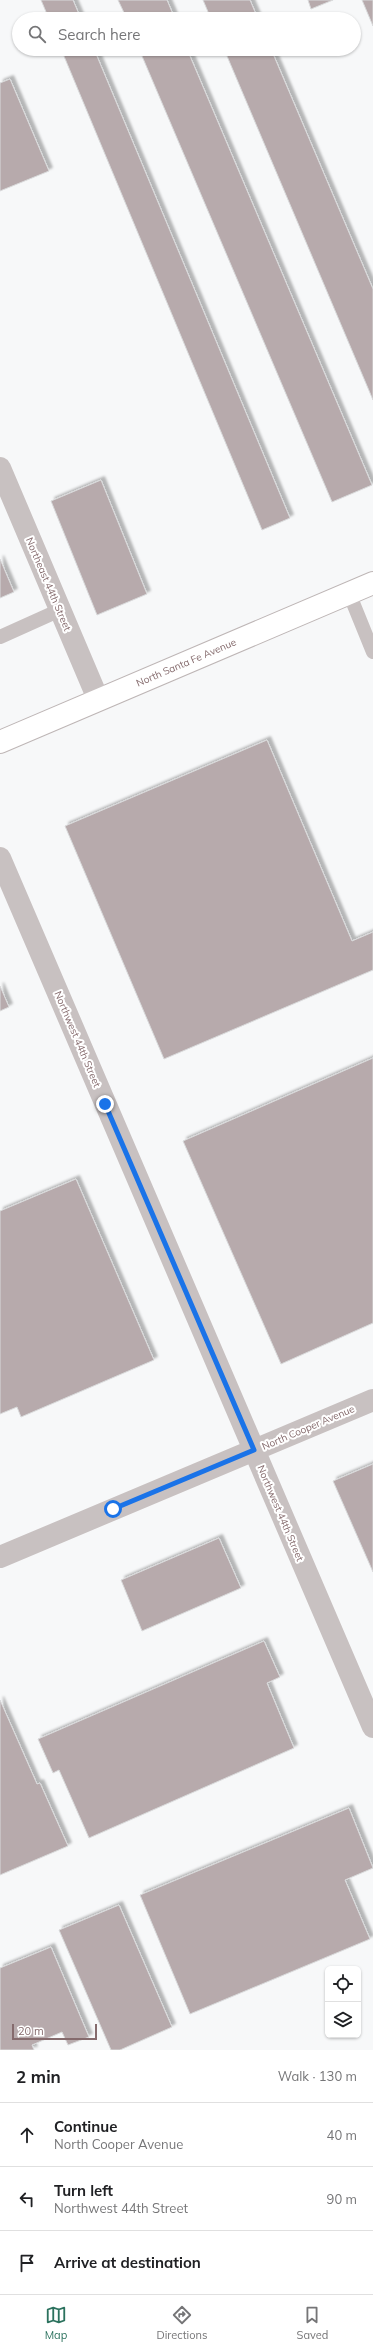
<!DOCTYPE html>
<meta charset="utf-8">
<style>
body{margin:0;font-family:Mulish,sans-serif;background:#f2f2f2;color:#202124}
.controls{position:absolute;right:12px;bottom:12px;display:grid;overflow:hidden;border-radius:6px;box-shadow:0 1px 3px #0004}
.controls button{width:36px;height:36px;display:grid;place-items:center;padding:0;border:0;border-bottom:1px solid #e0e0e0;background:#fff;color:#202124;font:20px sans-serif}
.scale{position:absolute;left:12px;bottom:10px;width:85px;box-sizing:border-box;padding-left:4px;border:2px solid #856b6d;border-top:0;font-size:11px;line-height:14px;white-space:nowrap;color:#856b6d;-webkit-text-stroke:3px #fff;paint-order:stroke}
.stop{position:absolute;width:12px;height:12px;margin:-9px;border:3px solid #1a73e8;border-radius:50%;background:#fff}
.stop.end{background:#1a73e8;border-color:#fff;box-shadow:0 1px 4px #0008}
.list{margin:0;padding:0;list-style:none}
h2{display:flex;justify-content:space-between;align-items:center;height:52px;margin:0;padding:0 16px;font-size:17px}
h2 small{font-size:13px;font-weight:400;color:#757577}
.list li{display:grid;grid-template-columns:26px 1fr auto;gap:12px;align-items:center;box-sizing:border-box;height:64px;padding:0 16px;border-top:1px solid #e0e0e0}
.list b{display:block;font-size:15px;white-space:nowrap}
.list p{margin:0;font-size:13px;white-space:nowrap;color:#757577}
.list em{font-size:13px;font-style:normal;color:#757577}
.icon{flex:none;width:22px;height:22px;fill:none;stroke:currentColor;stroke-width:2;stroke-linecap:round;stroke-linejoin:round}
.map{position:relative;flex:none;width:373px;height:2050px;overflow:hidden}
.search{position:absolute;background:#fff;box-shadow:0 1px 3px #0004;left:12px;right:12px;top:12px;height:44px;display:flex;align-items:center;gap:10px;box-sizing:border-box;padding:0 14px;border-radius:22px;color:#757577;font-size:15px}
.sheet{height:244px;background:#fff}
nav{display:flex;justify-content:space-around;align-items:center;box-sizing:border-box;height:56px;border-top:1px solid #e0e0e0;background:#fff;font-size:11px;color:#757577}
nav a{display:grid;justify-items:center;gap:2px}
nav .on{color:#2c725e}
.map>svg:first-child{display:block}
</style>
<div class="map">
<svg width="373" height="2050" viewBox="0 0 373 2050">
<defs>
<filter id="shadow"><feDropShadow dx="3.5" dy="-3.5" stdDeviation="1" flood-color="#0004"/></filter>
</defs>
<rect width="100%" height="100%" fill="#f7f8f9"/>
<!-- building -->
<path fill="#b7aaac" stroke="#d9dadb" filter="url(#shadow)" d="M41 0H73L81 19H49Z
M118 0H167L175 19H127Z
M203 0H250L258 19H211Z
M308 0H333L311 9Z
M362 0H373V26Z
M61 49H94L290 518 262 530Z
M139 49H187L372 485 332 502Z
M224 49H271L373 289V400Z
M10 79 49 171 0 191V83Z
M101 480 147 594 97 615 51 501Z
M0 559 14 592 0 598Z
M267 740 352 941 373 932V970L164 1059 65 826Z
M0 986 9 1007 0 1011Z
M373 1058V1323L281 1364 183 1141Z
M76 1179 154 1360 21 1417 17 1407 0 1414V1211Z
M373 1464V1572L333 1481Z
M219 1538 241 1588 142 1631 121 1580Z
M264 1641 280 1677 267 1683 294 1748 89 1838 59 1770 53 1773 38 1739Z
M0 1700 37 1784 40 1783 68 1846 0 1875Z
M349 1808 373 1868 345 1880 370 1939 190 2014 140 1895Z
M119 1905 172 2027 120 2050H111L59 1930Z
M51 1947 89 2037 68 2045 62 2032 32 2045 34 2050H0V1968Z"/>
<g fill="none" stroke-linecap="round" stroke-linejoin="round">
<defs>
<path id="secondary" d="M0 742 373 583"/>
</defs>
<!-- secondary casing -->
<use href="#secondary" stroke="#beb6b6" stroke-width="24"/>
<!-- lane -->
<path stroke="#c8c1c1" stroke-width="14" d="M349 593 373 652
M0 637 60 610"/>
<!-- street -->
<path stroke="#c8c1c1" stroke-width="22" d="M0 468 98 699
M0 858 373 1727
M0 1557 373 1400"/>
<!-- secondary -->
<use href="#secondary" stroke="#fff" stroke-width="22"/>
</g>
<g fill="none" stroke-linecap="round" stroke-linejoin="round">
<!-- route -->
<path stroke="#1a73e8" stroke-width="5" d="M105 1104 254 1450 113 1509"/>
</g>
<g text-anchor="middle" stroke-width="4" stroke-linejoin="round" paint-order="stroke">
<!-- street labels -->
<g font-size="10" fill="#856b6d" stroke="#fff">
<text transform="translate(49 584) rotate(67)" y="4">Northeast 44th Street</text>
<text transform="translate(186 662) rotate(-23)" y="4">North Santa Fe Avenue</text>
<text transform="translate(78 1039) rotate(67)" y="4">Northwest 44th Street</text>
<text transform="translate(308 1427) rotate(-23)" y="4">North Cooper Avenue</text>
<text transform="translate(281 1513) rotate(67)" y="4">Northwest 44th Street</text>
</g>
</g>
</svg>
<div class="controls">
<button><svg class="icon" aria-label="locate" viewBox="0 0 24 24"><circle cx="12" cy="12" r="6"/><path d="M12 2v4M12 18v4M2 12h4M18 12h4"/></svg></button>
<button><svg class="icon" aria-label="layers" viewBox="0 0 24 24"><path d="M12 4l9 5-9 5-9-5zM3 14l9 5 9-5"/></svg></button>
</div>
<div class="scale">20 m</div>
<div class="stop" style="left:113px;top:1509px"></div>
<div class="stop end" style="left:105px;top:1104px"></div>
<div class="search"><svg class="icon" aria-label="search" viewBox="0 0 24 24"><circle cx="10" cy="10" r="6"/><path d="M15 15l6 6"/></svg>Search here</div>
</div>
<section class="sheet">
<h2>2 min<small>Walk · 130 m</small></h2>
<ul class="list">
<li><svg class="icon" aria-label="ahead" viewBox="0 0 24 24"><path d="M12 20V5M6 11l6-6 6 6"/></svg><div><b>Continue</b><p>North Cooper Avenue</p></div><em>40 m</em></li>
<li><svg class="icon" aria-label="left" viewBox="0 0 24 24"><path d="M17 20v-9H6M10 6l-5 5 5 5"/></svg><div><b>Turn left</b><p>Northwest 44th Street</p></div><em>90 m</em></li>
<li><svg class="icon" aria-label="arrive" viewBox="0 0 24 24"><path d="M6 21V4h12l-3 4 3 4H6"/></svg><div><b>Arrive at destination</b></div></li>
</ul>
</section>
<nav>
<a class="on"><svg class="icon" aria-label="map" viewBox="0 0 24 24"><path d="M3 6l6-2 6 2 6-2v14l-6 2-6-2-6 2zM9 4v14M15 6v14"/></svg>Map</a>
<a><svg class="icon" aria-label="directions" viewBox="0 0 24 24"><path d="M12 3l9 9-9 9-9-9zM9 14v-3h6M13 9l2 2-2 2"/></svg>Directions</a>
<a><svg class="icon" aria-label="saved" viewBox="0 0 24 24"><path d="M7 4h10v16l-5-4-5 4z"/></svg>Saved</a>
</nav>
